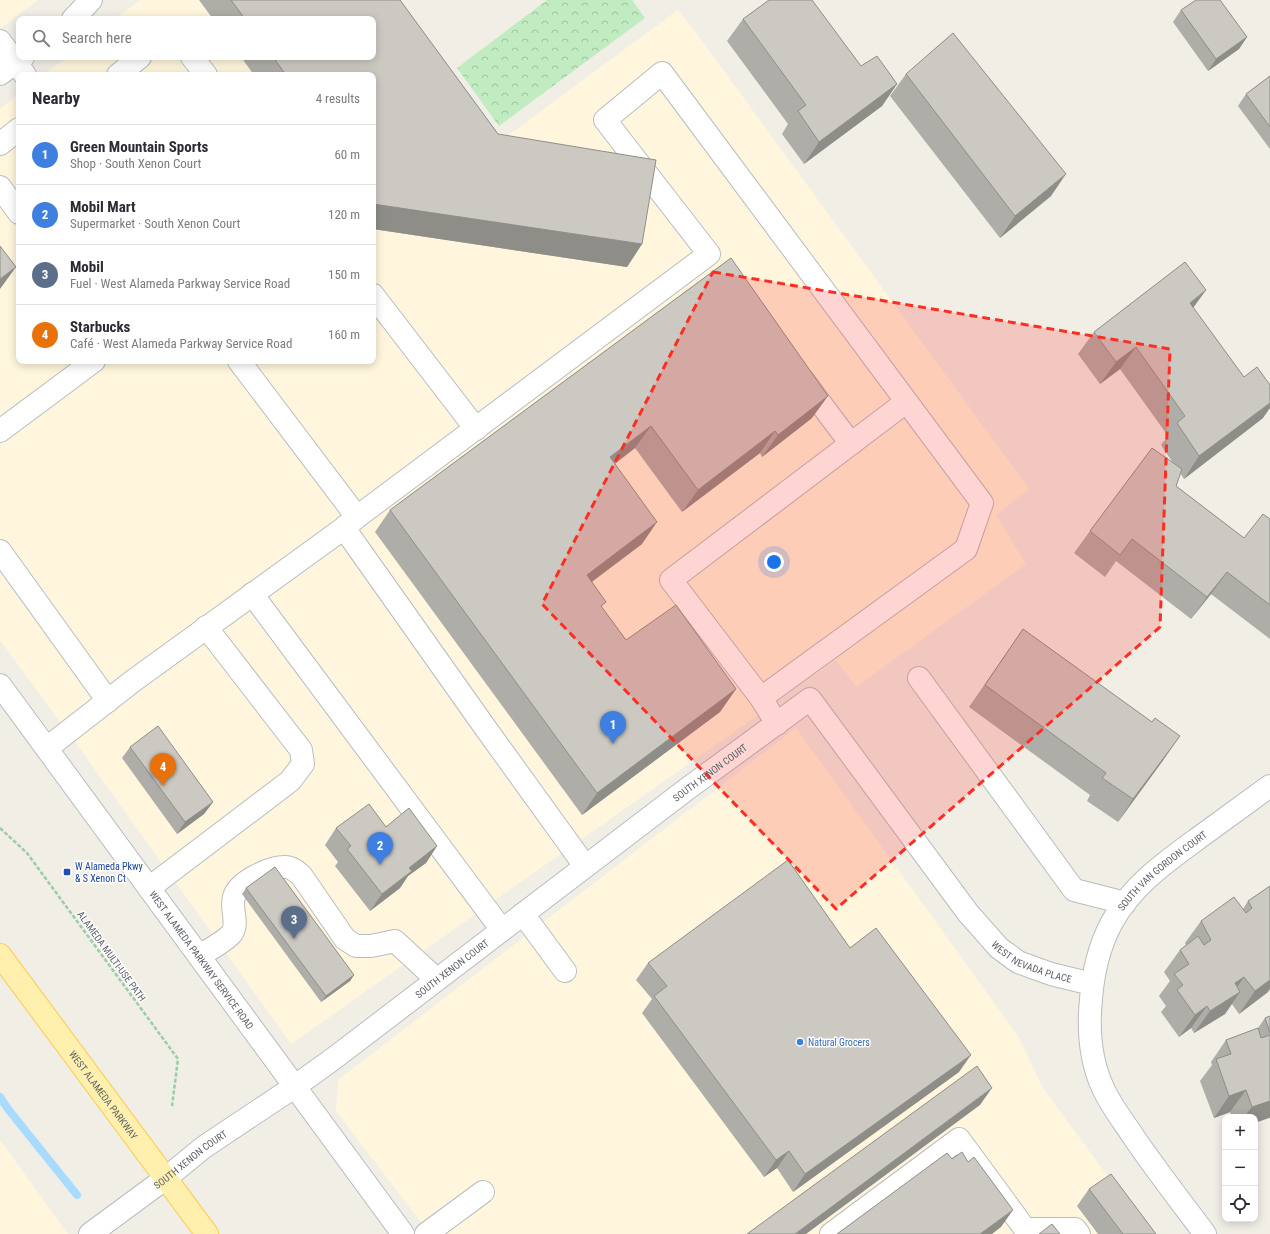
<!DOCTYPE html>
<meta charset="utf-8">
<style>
body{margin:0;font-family:"Roboto Condensed",sans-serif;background:#f7f7f7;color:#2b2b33}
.controls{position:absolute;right:12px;bottom:12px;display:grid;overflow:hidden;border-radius:8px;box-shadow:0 2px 10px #0003}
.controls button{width:36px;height:36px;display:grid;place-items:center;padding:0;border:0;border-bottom:1px solid #e1e1e2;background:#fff;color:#2b2b33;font:20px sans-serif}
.you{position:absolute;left:774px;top:562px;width:14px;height:14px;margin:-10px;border:3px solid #fff;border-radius:50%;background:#1a73e8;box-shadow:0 0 0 6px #1a73e833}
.badge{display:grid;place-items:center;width:26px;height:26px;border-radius:50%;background:#fc2e22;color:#fff;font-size:13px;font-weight:700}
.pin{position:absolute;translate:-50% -33px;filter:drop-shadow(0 1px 2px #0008)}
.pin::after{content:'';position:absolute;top:21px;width:14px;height:12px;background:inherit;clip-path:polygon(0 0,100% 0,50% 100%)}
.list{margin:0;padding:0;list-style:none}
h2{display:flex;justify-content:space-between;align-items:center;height:52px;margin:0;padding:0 16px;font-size:17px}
h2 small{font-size:13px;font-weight:400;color:#7c7c81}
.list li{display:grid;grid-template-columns:26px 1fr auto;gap:12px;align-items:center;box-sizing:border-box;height:60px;padding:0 16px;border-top:1px solid #e1e1e2}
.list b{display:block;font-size:15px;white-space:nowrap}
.list p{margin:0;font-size:13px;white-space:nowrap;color:#7c7c81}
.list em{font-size:13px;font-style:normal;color:#7c7c81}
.icon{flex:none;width:22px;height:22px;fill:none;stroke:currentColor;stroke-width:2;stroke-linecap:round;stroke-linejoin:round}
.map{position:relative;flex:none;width:1270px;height:1234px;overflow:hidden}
.search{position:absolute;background:#fff;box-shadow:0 2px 10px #0003;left:16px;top:16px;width:360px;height:44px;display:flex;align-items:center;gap:10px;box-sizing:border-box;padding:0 14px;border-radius:8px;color:#7c7c81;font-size:15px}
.panel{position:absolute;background:#fff;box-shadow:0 2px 10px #0003;left:16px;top:72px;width:360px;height:292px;border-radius:8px}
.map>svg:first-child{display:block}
</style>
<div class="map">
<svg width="1270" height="1234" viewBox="0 0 1270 1234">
<defs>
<pattern id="park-crowns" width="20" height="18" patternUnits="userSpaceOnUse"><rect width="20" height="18" fill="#c1ebc0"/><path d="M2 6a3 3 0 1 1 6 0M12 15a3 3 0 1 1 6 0" fill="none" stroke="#a0c2a0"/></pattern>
</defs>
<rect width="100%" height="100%" fill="#f1eee6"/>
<!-- commercial -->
<path fill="#fff6dd" d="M0 0H38L0 29Z
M140 0H387L495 145 678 10 694 30 1029 489 996 515 1026 564 856 687 836 660 291 1044 83 753 0 640V109L19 94V361H373V75H43L67 57H373V19H115Z
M796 728 1018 1036 1043 1088 1150 1234H430L336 1111 338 1080Z
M0 1140 68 1234H0Z"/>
<!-- park -->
<path fill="url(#park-crowns)" d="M547 0H632L645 18 499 126 457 68Z"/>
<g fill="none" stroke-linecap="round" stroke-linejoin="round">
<!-- stream -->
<path stroke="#a8dbff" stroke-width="8" d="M0 1097 8 1109 77 1195"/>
<defs>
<g id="minor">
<path d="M73 19 91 0"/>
<path d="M0 41 25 75"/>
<path d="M192 57 206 75"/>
<path d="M0 74 23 57"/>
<path d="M118 75 140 57"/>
<path d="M0 144 19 129"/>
<path d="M0 187 19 213"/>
<path d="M373 295 476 429"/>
<path d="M239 361 357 517 346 526"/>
<path d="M803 380 851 444"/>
<path d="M0 431 94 361"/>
<path d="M357 517 709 254 605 120 662 73 982 503 966 549 761 698 777 724"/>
<path d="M0 551 108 701"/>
<path d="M252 594 502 930"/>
<path d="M919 678 1074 890 1125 903"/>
<path id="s1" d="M0 685 403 1234"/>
<path d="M761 698 671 580 906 402"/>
<path d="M47 748 133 681 344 528 484 726 585 866"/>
<path d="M149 888 290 781 303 764 301 750 206 627"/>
<path d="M523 914 565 971"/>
<path d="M199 956C207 951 226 941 232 933 239 922 230 909 234 897 238 882 269 867 285 867 291 867 296 871 301 875L345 939 356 946H371L395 941 436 979"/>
<path id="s2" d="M90 1234 166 1178 204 1147 294 1087 333 1059 687 789 810 699 968 913 999 948 1018 962 1051 974 1092 984"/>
<path d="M426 1234 483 1192"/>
<path d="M831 1234 959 1139 1025 1229H1075L1079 1234"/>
<path id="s3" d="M1205 1234C1181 1202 1157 1171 1135 1139 1124 1122 1111 1106 1103 1088 1090 1060 1088 1029 1091 999 1093 973 1099 947 1111 924 1131 885 1170 859 1204 834 1226 818 1248 802 1270 786"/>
</g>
<g id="major">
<path id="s4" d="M0 955 207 1234"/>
</g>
</defs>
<!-- minor casing -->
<use href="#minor" stroke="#b8bcc1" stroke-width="24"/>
<!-- major casing -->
<use href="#major" stroke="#ffca51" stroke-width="24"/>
<!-- path -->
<path stroke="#98cda6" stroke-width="2.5" stroke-dasharray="4 2" stroke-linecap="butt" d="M0 828 27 853 178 1059 172 1106"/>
<!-- minor -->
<use href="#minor" stroke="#fff" stroke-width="22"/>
<!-- major -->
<use href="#major" stroke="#fff0ad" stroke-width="22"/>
</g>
<!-- wall -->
<path fill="#afada8" d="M199 0H400L498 134 642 244 627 267 373 229V75H254L241 57H373V19H213Z
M1181 10 1247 37 1239 49 1208 71 1173 22Z
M743 19 861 66 897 84 882 106 804 164 782 134 788 124 727 41Z
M906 74 1051 196 1000 238 890 96Z
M1270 76V149L1238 106 1246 94Z
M731 258 812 418 762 457 760 453 682 512 635 448 615 464 642 544 592 582 602 608 626 640 736 689 720 712 582 815 375 532 390 510Z
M1206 290 1193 308 1263 418 1184 479 1180 473 1176 486 1244 538 1270 519V639L1211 594 1191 619 1116 561 1105 577 1074 553 1090 531 1173 463 1161 445 1168 436 1120 369 1100 384 1078 354 1094 332Z
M1023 629 1164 759 1118 822 1087 801 1090 795 969 707Z
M130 747 213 802 204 814 177 834 122 758Z
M386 827 437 846 426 863 408 876 400 888 370 911 335 866 338 862 325 845 336 828Z
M1270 886 1268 992 1239 1014 1232 1004 1225 1014 1194 1033 1191 1028 1179 1037 1161 1012 1166 1006 1159 996 1170 981 1164 972 1180 950 1186 945 1185 943 1201 921 1243 909 1248 901Z
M246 888 354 975 350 981 321 1002 242 894Z
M850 948 959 1072 793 1192 777 1168 764 1177 642 1013 652 999 636 980 648 963Z
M1270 1016V1118H1269L1255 1117H1232L1230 1112 1214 1118 1200 1081 1212 1065 1211 1062 1226 1040 1258 1028 1265 1018Z
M1089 1189 1156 1234H1098L1077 1206Z"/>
<!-- shaded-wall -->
<path fill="#8f8d88" d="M1247 37 1239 49 1208 71 1216 59Z
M897 84 882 106 804 164 819 142Z
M1066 174 1051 196 1000 238 1015 216Z
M373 204 642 244 627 267 373 229Z
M16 267 0 289V279Z
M1206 290 1190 312V303Z
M1136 347 1120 369 1100 384 1116 362Z
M828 396 812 418 762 457 778 435Z
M1270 403V408L1263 418 1184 479 1199 456Z
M651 426 635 448 594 479 610 457Z
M775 431 760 453 682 512 698 490Z
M657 522 642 544 571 597 587 575Z
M1227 572 1211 594 1191 619 1207 597Z
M736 689 720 712 582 815 597 793Z
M1180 736 1164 759 1118 822 1133 799Z
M213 802 204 814 177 834 185 822Z
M437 846 426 863 408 876 400 888 370 911 382 894 409 868Z
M354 975 350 981 321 1002 326 996Z
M1244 977 1229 999 1240 992 1225 1014 1194 1033 1210 1011 1235 983Z
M1270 980V989L1268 992 1239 1014 1255 991Z
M1207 1006 1191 1028 1179 1037 1195 1015Z
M971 1055 959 1072 793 1192 805 1174Z
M992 1088 980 1105 806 1234H795Z
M1246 1090 1230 1112 1214 1118 1229 1096Z
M1270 1098V1118H1269L1255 1123V1117H1244L1252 1107Z
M789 1151 777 1168 764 1177 776 1160Z
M1013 1210 1001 1227 992 1234H980Z"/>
<!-- building -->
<path fill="#ccc9c3" stroke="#8f8d88" d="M231 0H400L498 134 656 160 642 244 373 204V75H286L273 57H373V19H245Z
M769 0H812L861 66 877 56 897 84 819 142 798 111 806 105 743 19Z
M1196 0H1220L1247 37 1216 59 1181 10Z
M953 33 1066 174 1015 216 906 74Z
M1270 76V127L1246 94Z
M0 246 16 267 0 279Z
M731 258 828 396 778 435 775 431 698 490 651 426 610 457 657 522 587 575 606 602 601 606 626 640 676 605 736 689 597 793 390 510Z
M1185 262 1206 290 1190 303 1244 377 1257 367 1270 385V403L1199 456 1177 423 1185 416 1136 347 1116 362 1094 332Z
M1152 448 1182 469 1176 486 1244 538 1263 514 1270 519V605L1227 572 1207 597 1132 539 1120 555 1090 531Z
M1023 629 1152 722 1155 718 1180 736 1133 799 1102 778 1106 773 985 685Z
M158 726 213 802 185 822 130 747Z
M369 804 386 827 409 808 437 846 409 868 412 871 382 894 347 849 351 846 336 828Z
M788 860 850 948 876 928 971 1055 805 1174 789 1151 776 1160 654 996 667 986 648 963Z
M275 867 354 975 326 996 246 888Z
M1270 886V980L1255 991 1244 977 1235 983 1240 992 1210 1011 1207 1006 1195 1015 1177 990 1183 985 1174 974 1189 964 1180 950 1198 936 1204 945 1211 940 1201 921 1234 897 1246 913 1252 908 1248 901Z
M1270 1016V1033L1265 1018Z
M1258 1028 1261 1038 1270 1035V1101L1252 1107 1246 1090 1229 1096 1216 1059 1231 1054 1226 1040Z
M977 1066 992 1088 795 1234H747Z
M962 1152 968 1162 974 1157 1013 1210 980 1234H837L947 1153 952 1159Z
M1111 1174 1156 1234H1123L1089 1189Z
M1052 1224 1060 1234H1039Z"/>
<!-- marked area -->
<path fill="#fc2e22" fill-opacity="0.2" stroke="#fc2e22" stroke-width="3" stroke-dasharray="8 5" stroke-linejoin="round" d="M713 272 1170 349 1160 627 836 909 542 604Z"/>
<!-- markers -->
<rect fill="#1a4fb4" stroke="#fff" stroke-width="1.5" x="63" y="868" width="8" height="8" rx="2"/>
<circle fill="#3f7fe0" stroke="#fff" stroke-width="1.5" cx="800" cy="1042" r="4"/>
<g text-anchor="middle" stroke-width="3" stroke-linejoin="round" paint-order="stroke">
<!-- street labels -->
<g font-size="10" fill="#5d6268" stroke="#fff">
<text dy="4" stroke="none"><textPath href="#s2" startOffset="773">SOUTH XENON COURT</textPath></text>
<text dy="4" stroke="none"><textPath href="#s3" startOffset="422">SOUTH VAN GORDON COURT</textPath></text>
<text transform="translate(112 956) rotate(54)" y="4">ALAMEDA MULTI-USE PATH</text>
<text dy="4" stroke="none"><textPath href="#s1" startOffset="341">WEST ALAMEDA PARKWAY SERVICE ROAD</textPath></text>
<text dy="4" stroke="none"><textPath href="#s2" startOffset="1246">WEST NEVADA PLACE</textPath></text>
<text dy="4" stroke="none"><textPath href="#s2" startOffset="449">SOUTH XENON COURT</textPath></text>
<text dy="4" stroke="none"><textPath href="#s4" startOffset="174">WEST ALAMEDA PARKWAY</textPath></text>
<text dy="4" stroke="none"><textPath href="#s2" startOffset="125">SOUTH XENON COURT</textPath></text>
</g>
<!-- transit labels -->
<g font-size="10" fill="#164399" stroke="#fff" text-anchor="start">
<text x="75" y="870">W Alameda Pkwy<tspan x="75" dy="12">&amp; S Xenon Ct</tspan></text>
</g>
<!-- shop labels -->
<g font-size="10" fill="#366cbe" stroke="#fff" text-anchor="start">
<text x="808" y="1046">Natural Grocers</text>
</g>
</g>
</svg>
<div class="controls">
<button>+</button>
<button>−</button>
<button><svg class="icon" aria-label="locate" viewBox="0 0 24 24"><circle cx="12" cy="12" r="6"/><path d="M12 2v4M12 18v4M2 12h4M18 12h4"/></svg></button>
</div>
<div class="you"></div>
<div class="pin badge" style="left:613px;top:744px;background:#3f7fe0">1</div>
<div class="pin badge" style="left:380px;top:865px;background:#3f7fe0">2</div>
<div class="pin badge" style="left:294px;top:939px;background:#5c6f8a">3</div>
<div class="pin badge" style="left:163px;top:786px;background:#e8710a">4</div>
<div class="search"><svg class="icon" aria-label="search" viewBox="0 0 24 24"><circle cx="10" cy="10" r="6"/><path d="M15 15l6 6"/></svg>Search here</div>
<section class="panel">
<h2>Nearby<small>4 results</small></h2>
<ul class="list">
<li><span class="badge" style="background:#3f7fe0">1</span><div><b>Green Mountain Sports</b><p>Shop · South Xenon Court</p></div><em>60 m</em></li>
<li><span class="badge" style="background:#3f7fe0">2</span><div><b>Mobil Mart</b><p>Supermarket · South Xenon Court</p></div><em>120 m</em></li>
<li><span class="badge" style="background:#5c6f8a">3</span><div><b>Mobil</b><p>Fuel · West Alameda Parkway Service Road</p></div><em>150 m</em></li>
<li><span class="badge" style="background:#e8710a">4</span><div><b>Starbucks</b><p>Café · West Alameda Parkway Service Road</p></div><em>160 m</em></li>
</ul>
</section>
</div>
